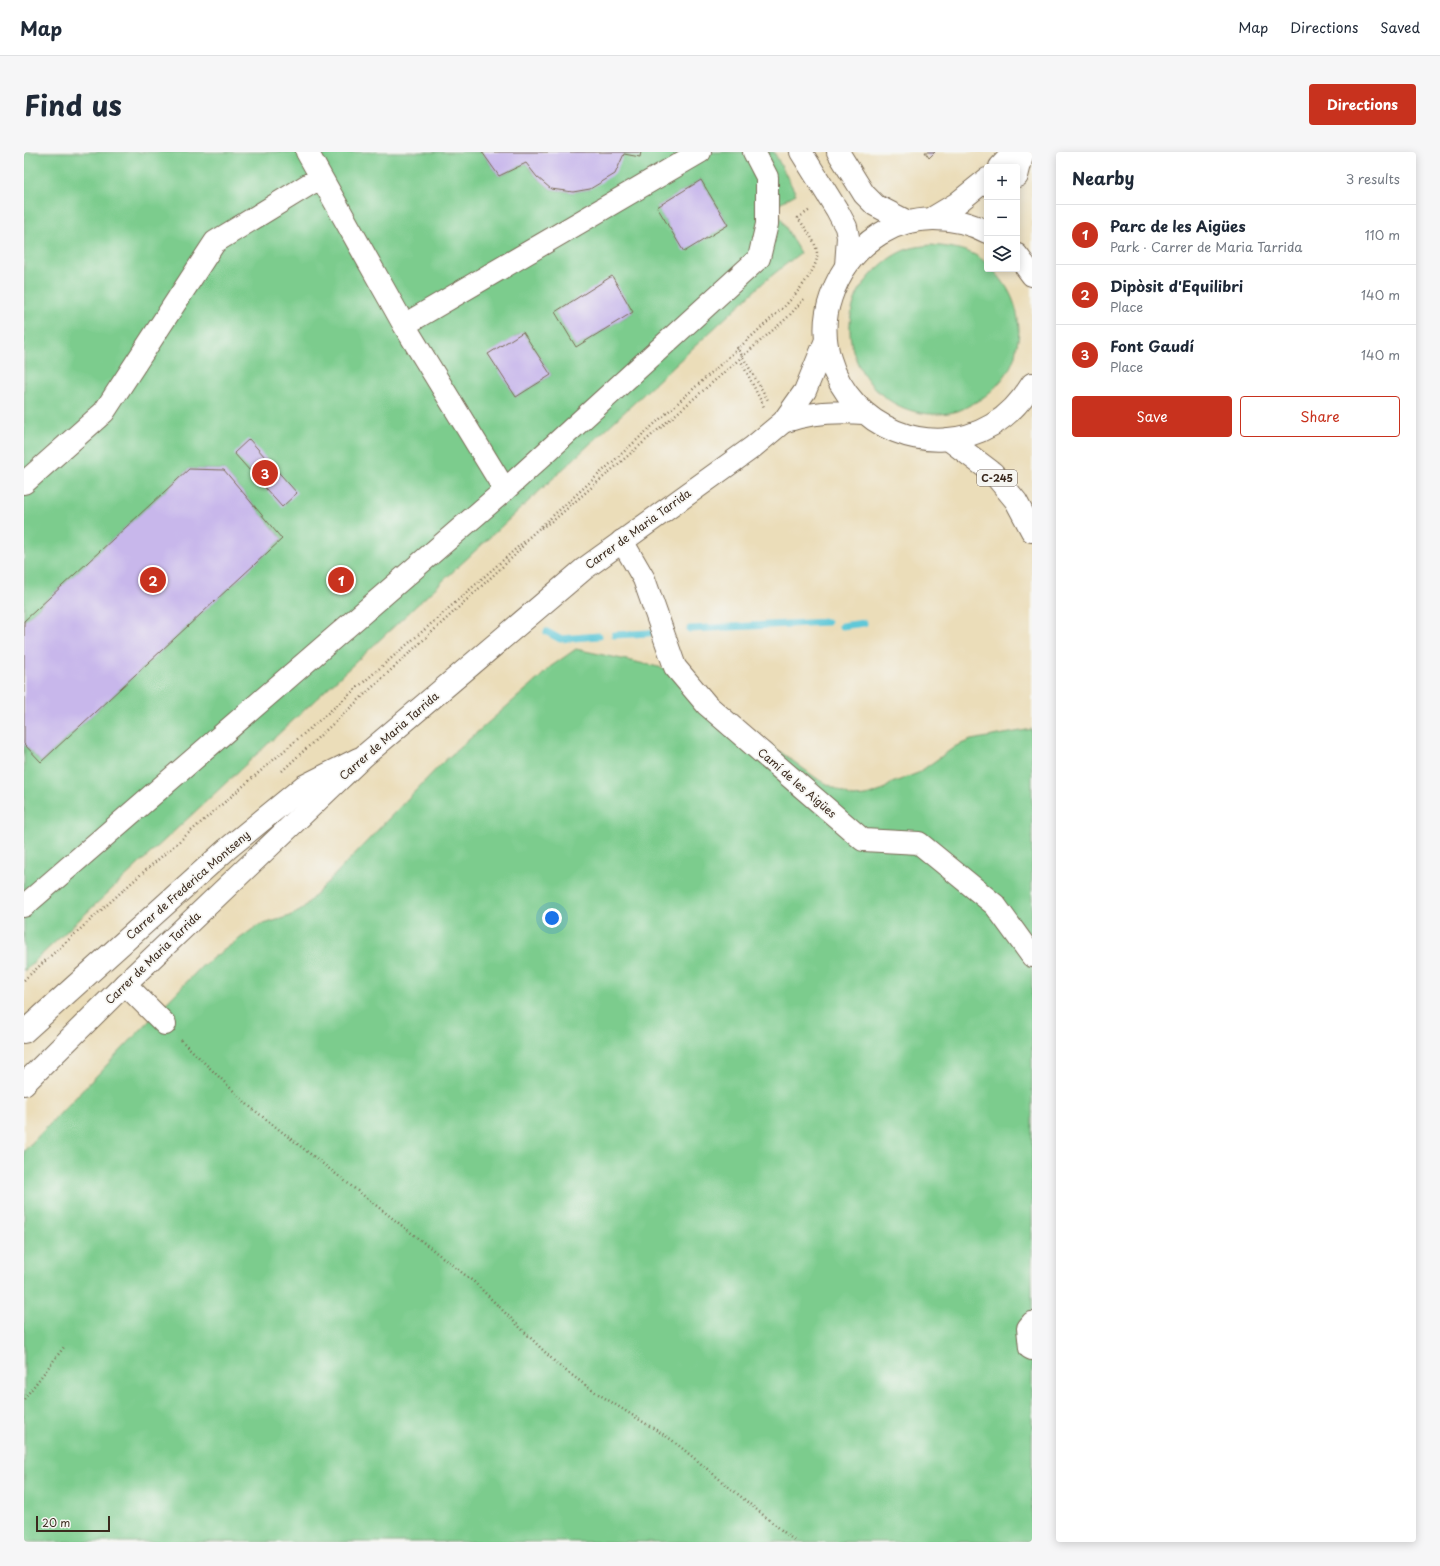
<!DOCTYPE html>
<meta charset="utf-8">
<style>
body{margin:0;font-family:"Playpen Sans",sans-serif;background:#f6f6f7;color:#1f2937}
.controls{position:absolute;right:12px;top:12px;display:grid;overflow:hidden;border-radius:4px;box-shadow:0 2px 10px #0003}
.controls button{width:36px;height:36px;display:grid;place-items:center;padding:0;border:0;border-bottom:1px solid #e0e1e3;background:#fff;color:#1f2937;font:20px sans-serif}
.scale{position:absolute;left:12px;bottom:10px;width:74px;box-sizing:border-box;padding-left:4px;border:2px solid #3b2a1e;border-top:0;font-size:11px;line-height:14px;white-space:nowrap;color:#3b2a1e;-webkit-text-stroke:3px #f6f6f2;paint-order:stroke}
.you{position:absolute;left:528px;top:766px;width:14px;height:14px;margin:-10px;border:3px solid #fff;border-radius:50%;background:#1a73e8;box-shadow:0 0 0 6px #1a73e833}
.badge{display:grid;place-items:center;width:26px;height:26px;border-radius:50%;background:#c8321e;color:#fff;font-size:13px;font-weight:700}
.pin{position:absolute;translate:-50% -50%;border:2px solid #fff;box-shadow:0 1px 4px #0006}
.list{margin:0;padding:0;list-style:none}
h2{display:flex;justify-content:space-between;align-items:center;height:52px;margin:0;padding:0 16px;font-size:17px}
h2 small{font-size:13px;font-weight:400;color:#747a83}
.list li{display:grid;grid-template-columns:26px 1fr auto;gap:12px;align-items:center;box-sizing:border-box;height:60px;padding:0 16px;border-top:1px solid #e0e1e3}
.list b{display:block;font-size:15px;white-space:nowrap}
.list p{margin:0;font-size:13px;white-space:nowrap;color:#747a83}
.list em{font-size:13px;font-style:normal;color:#747a83}
.actions{display:flex;gap:8px;padding:12px 16px}
.actions a{flex:1;padding:9px 0;border:1px solid #c8321e;border-radius:4px;text-align:center;font-size:14px;color:#c8321e}
.actions .main{background:#c8321e;color:#fff}
.icon{flex:none;width:22px;height:22px;fill:none;stroke:currentColor;stroke-width:2;stroke-linecap:round;stroke-linejoin:round}
.map{position:relative;flex:none;width:1008px;height:1390px;overflow:hidden;border-radius:4px}
header{display:flex;align-items:center;gap:24px;box-sizing:border-box;height:56px;padding:0 20px;background:#fff;border-bottom:1px solid #e0e1e3}
header strong{font-size:19px}
nav{display:flex;gap:22px;margin-inline-start:auto;font-size:14px}
.intro{display:flex;align-items:center;justify-content:space-between;box-sizing:border-box;height:96px;padding:0 24px}
h1{margin:0;font-size:28px}
.button{padding:10px 18px;border-radius:4px;background:#c8321e;color:#fff;font-size:14px;font-weight:700}
main{display:flex;gap:24px;padding:0 24px}
aside{flex:1;background:#fff;border-radius:4px;box-shadow:0 2px 10px #0003}
.map>svg:first-child{display:block}
</style>
<header>
<strong>Map</strong>
<nav><a>Map</a><a>Directions</a><a>Saved</a></nav>
</header>
<div class="intro"><h1>Find us</h1><a class="button">Directions</a></div>
<main>
<div class="map">
<svg width="1008" height="1390" viewBox="0 0 1008 1390">
<rect width="100%" height="100%" fill="#f6f6f2"/>
<filter id="ink" filterUnits="userSpaceOnUse"><feTurbulence type="fractalNoise" baseFrequency=".025" numOctaves="2"/><feDisplacementMap in="SourceGraphic" scale="8" xChannelSelector="R" yChannelSelector="G"/><feConvolveMatrix kernelMatrix="1 2 1 2 8 2 1 2 1" color-interpolation-filters="sRGB"/></filter>
<filter id="wash" filterUnits="userSpaceOnUse"><feTurbulence type="fractalNoise" baseFrequency=".012" numOctaves="4" result="noise"/><feDisplacementMap in="SourceGraphic" scale="16" xChannelSelector="R" yChannelSelector="G"/><feGaussianBlur stdDeviation="0.9" result="paint"/><feColorMatrix in="noise" values="0 0 0 0 0 0 0 0 0 0 0 0 0 0 0 0 0 1.4 0 .05"/><feComposite in="paint" operator="in"/></filter>
<g filter="url(#wash)">
<rect width="100%" height="100%" fill="#ebddb9"/>
<!-- green -->
<path fill="#7ccc8d" stroke="#5c7b56" fill-rule="evenodd" d="M0 0H458L475 24 502 11 513 25 527 37 549 40 566 37 600 2 616 4 617 0H750L772 42 750 54 776 101 741 129 0 819V592L17 610 258 387 200 318 165 317 0 469ZM677 28 704 73 660 99 633 55ZM588 125 609 160 552 195 531 160ZM499 180 527 223 492 245 465 202Z
M907 93C926 95 949 97 963 112V117H968C986 135 994 154 995 179 995 187 992 195 991 203 986 223 965 245 946 253 941 256 935 259 930 260 858 276 801 198 837 135 840 131 844 127 847 123 856 113 868 103 881 98 889 95 899 94 907 93Z
M552 497 644 517 792 626 828 645 842 644 857 639 868 631 894 621 932 594 947 588 1008 577V1390H0V999L178 814 233 774 263 765 276 759 418 611 514 527 526 515Z"/>
<g fill="none" stroke-linecap="round" stroke-linejoin="round">
<!-- stream -->
<path stroke="#5ec8d8" stroke-width="7" d="M818 474 840 471
M666 477 803 470
M523 480 536 487 575 484
M591 483 625 481"/>
</g>
<g id="blocks">
<!-- building -->
<path fill="#c8b7eb" d="M458 0H617L616 5 600 2 591 22 566 37 549 40 527 37 513 25 502 11 475 24Z
M901 0H911L905 6Z
M677 28 704 73 660 100 633 55Z
M588 124 609 160 552 195 531 160Z
M499 180 527 223 492 245 464 202Z
M225 287 273 341 258 355 210 301Z
M165 317 200 318 258 387 17 610 0 592V469Z"/>
</g>
</g>
<g filter="url(#ink)">
<use href="#blocks" fill-opacity="0" stroke="#796954" stroke-width="1"/>
<g fill="none" stroke-linecap="round" stroke-linejoin="round">
<defs>
<path id="minor" d="M283 0 380 173 676 0
M777 0 813 58 822 75 824 85 822 114
M814 0 840 42 851 53 884 70
M380 173 481 338
M0 331 80 260 191 90 297 25
M598 389 620 427 651 515 683 553 839 688 895 691 971 753 1008 804
M0 754 481 338 735 106 743 72V25L730 0
M101 832 141 872
M0 880 203 697 280 634 334 607
M1008 1171 1004 1176 1006 1196 1008 1197"/>
<path id="major" d="M976 15 990 0
M993 24 999 0
M907 67 932 52 963 27
M963 80C930 63 888 62 856 82 832 97 816 118 807 145 800 165 800 187 806 207 826 276 907 309 968 273 985 263 998 248 1008 232
M993 103 1008 123
M759 270C786 260 812 259 840 261
M0 932 101 832 340 604 560 417 729 295 759 270 781 239 802 188"/>
<path id="highway" d="M924 287 969 321 992 349 1008 379"/>
</defs>
<!-- minor casing -->
<use href="#minor" stroke="#796954" stroke-width="24"/>
<!-- major casing -->
<use href="#major" stroke="#796954" stroke-width="24"/>
<!-- highway casing -->
<use href="#highway" stroke="#796954" stroke-width="24"/>
<!-- path -->
<path stroke="#796954" stroke-width="2.5" stroke-dasharray="1 3" stroke-linecap="butt" d="M713 195 745 250
M716 207 740 255
M517 376 531 367 764 165 780 147
M258 619 490 404 504 388
M0 828 115 724 400 478 512 379 760 155C770 144 795 117 793 101 792 89 781 76 774 66L786 58
M157 888 225 954 450 1130 534 1213 568 1238 648 1288 772 1390
M0 1247 40 1195"/>
<!-- minor -->
<use href="#minor" stroke="#fff" stroke-width="22"/>
<!-- major -->
<use href="#major" stroke="#fff" stroke-width="22"/>
<!-- highway -->
<use href="#highway" stroke="#fff" stroke-width="22"/>
</g>
</g>
<g text-anchor="middle" stroke-width="3.5" stroke-linejoin="round" paint-order="stroke">
<!-- shield labels -->
<rect fill="#f6f6f2" stroke="#73675e" stroke-width="1" x="953" y="318" width="40" height="16" rx="3"/>
<g font-size="10" font-weight="bold" fill="#3b2a1e">
<text x="973" y="330">C-245</text>
</g>
<!-- street labels -->
<g font-size="11" fill="#3b2a1e" stroke="#f6f6f2">
<text transform="translate(614 377) rotate(-36)" y="4">Carrer de Maria Tarrida</text>
<text transform="translate(365 584) rotate(-41)" y="4">Carrer de Maria Tarrida</text>
<text transform="translate(773 631) rotate(41)" y="4">Camí de les Aigües</text>
<text transform="translate(164 733) rotate(-41)" y="4">Carrer de Frederica Montseny</text>
<text transform="translate(129 806) rotate(-44)" y="4">Carrer de Maria Tarrida</text>
</g>
</g>
</svg>
<div class="controls">
<button>+</button>
<button>−</button>
<button><svg class="icon" aria-label="layers" viewBox="0 0 24 24"><path d="M12 4l9 5-9 5-9-5zM3 14l9 5 9-5"/></svg></button>
</div>
<div class="scale">20 m</div>
<div class="you"></div>
<div class="pin badge" style="left:317px;top:428px">1</div>
<div class="pin badge" style="left:129px;top:428px">2</div>
<div class="pin badge" style="left:241px;top:321px">3</div>
</div>
<aside>
<h2>Nearby<small>3 results</small></h2>
<ul class="list">
<li><span class="badge">1</span><div><b>Parc de les Aigües</b><p>Park · Carrer de Maria Tarrida</p></div><em>110 m</em></li>
<li><span class="badge">2</span><div><b>Dipòsit d'Equilibri</b><p>Place</p></div><em>140 m</em></li>
<li><span class="badge">3</span><div><b>Font Gaudí</b><p>Place</p></div><em>140 m</em></li>
</ul>
<div class="actions"><a class="main">Save</a><a>Share</a></div>
</aside>
</main>
